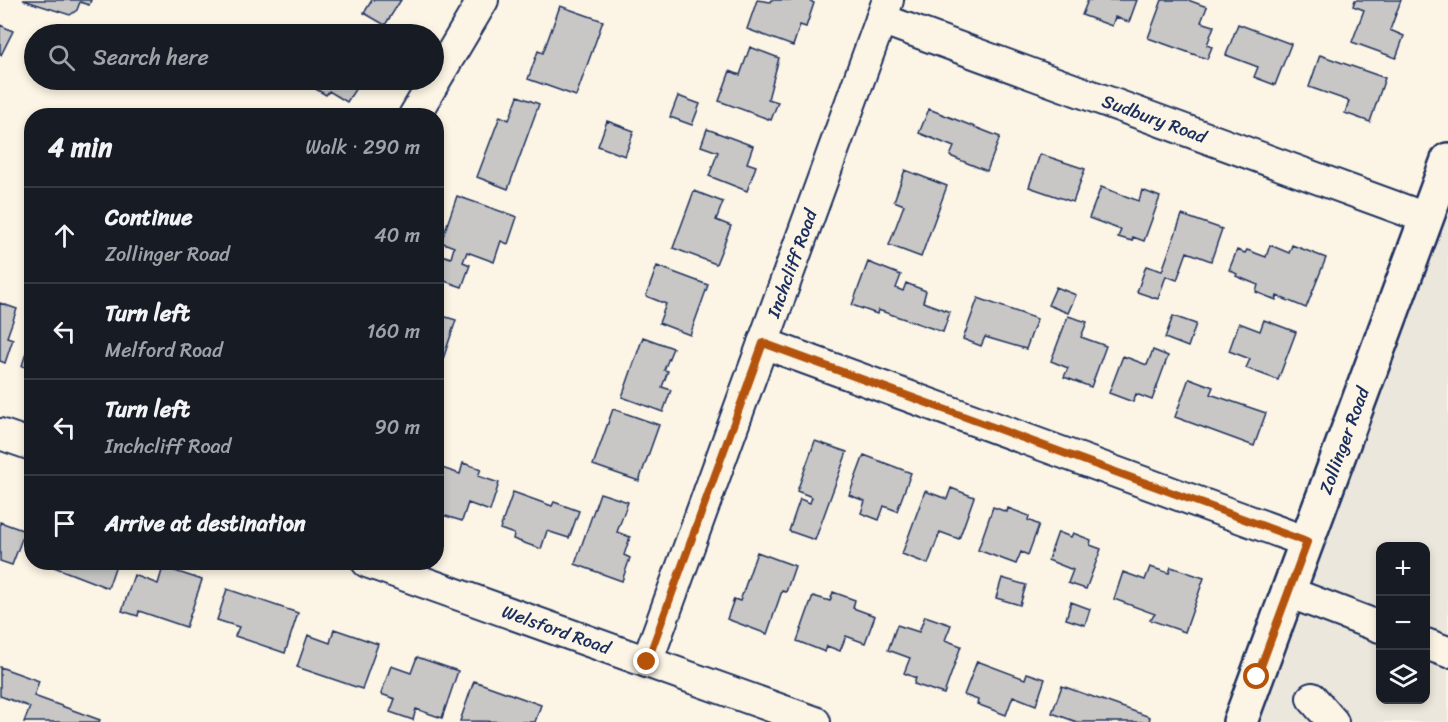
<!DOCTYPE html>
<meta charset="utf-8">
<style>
body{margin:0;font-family:Sriracha,sans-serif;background:#20242c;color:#f1f3f6}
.controls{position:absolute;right:18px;bottom:18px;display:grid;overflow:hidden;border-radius:12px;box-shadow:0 3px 9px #0003}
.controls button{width:54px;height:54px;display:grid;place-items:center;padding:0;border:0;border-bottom:2px solid #363941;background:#171b24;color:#f1f3f6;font:30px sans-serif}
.stop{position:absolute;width:18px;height:18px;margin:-14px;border:4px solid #b45309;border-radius:50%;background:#fff}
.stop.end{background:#b45309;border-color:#fff;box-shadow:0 2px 6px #0008}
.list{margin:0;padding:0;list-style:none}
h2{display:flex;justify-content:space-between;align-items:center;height:78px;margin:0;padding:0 24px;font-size:26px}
h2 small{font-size:20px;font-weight:400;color:#9ea1a6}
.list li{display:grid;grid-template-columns:39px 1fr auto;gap:18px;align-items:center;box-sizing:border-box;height:96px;padding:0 24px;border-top:2px solid #363941}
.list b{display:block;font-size:22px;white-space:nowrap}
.list p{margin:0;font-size:20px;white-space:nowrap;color:#9ea1a6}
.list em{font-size:20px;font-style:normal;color:#9ea1a6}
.icon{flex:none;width:33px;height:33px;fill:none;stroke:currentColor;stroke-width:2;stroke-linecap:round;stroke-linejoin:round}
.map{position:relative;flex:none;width:1448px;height:722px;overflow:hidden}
.search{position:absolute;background:#171b24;box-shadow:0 3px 9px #0003;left:24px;top:24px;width:420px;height:66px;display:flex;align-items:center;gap:15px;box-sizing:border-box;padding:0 21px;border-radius:33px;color:#9ea1a6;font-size:22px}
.panel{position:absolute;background:#171b24;box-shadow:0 3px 9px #0003;left:24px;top:108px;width:420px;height:462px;border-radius:24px}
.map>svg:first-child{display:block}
</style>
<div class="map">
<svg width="1448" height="722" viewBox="0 0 1448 722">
<rect width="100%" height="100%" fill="#fcf5e5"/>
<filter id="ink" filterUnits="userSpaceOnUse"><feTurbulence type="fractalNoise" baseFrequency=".0167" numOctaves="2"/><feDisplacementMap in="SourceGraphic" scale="12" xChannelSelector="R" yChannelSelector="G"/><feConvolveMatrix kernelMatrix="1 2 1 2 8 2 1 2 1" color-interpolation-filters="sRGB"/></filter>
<g filter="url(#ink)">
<!-- built -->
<path fill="#ece7dc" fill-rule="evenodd" d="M1448 160V722H1240ZM1380 546H1426V700H1380Z"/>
<!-- building -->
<path fill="#c8c7c6" stroke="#1b2f5e" stroke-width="1.5" d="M23 0H91L89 5 80 2 77 10 70 15Z
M372 0H401L385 25 364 13Z
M757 0 770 2 771 0H809L814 3 806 27 800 25 793 46 747 29Z
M1088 0H1137L1129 22 1115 17 1112 26 1082 15Z
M1162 0H1188L1207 7 1201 22 1214 26 1207 45 1212 47 1207 59 1148 38Z
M1355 0H1401L1390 30 1404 36 1396 58 1352 42 1364 10 1353 6Z
M560 6 603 21 576 96 528 79 538 51 543 53Z
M1238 24 1291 44 1275 85 1254 77 1258 67 1226 55Z
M0 25 13 31 1 55 0 54Z
M750 47 779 58 768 99 778 102 771 120 719 101 730 71 740 75Z
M1320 55 1385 78 1370 122 1345 113 1349 101 1309 87Z
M300 80H361L347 102 329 91 326 95Z
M518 96 539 104 508 189 477 177 500 116 509 120Z
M678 96 700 104 692 125 670 117Z
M929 109 1000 137 987 171 950 156 954 147 919 133Z
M607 121 634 131 625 156 598 146Z
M707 129 753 146 747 163 756 166 747 191 709 176 718 152 701 146Z
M1040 154 1085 169 1073 202 1029 187Z
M905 170 947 186 921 257 889 245 904 205 894 201Z
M1101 187 1139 201 1142 190 1160 197 1144 241 1133 237 1132 241 1118 237 1121 230 1089 218Z
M694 191 723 202 716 220 731 226 716 264 673 248Z
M457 196 517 217 508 244 501 241 494 262 467 252 463 262 470 265 462 287 436 278 442 255 451 258 454 247 441 242Z
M1182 215 1222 229 1211 261 1187 252 1177 280 1166 276 1158 299 1137 292 1146 266 1162 271Z
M1270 245 1289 253 1292 245 1326 258 1306 308 1277 296 1276 300 1256 292 1258 285 1236 276 1237 274 1229 270 1237 250 1245 253 1247 250 1266 257Z
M868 262 901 275 896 288 903 291 906 283 926 291 923 302 950 312 943 332 878 310 877 314 852 305Z
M657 266 708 285 690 335 659 323 666 304 646 296Z
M1056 287 1076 295 1068 313 1048 305Z
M978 298 1037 319 1026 349 985 337 981 346 963 339Z
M0 303 17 309 7 337 13 339 5 363 0 361Z
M436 314 456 320 436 380Z
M1068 316 1087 322 1081 337 1106 346 1091 387 1064 377 1068 368 1051 361Z
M1173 316 1196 324 1188 347 1165 338Z
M1264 320 1296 332 1278 380 1246 368 1250 359 1229 351 1239 323 1260 331Z
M643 337 673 348 664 370 668 371 662 387 671 390 663 412 622 397Z
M29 343 32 344V369L22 366Z
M1153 350 1168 356 1152 400 1136 394 1133 402 1109 393 1123 356 1147 365Z
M1189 378 1213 387 1210 394 1266 413 1254 446 1175 417Z
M613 409 659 425 639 481 593 465Z
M815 441 847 452 815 540 789 531 800 499 810 503 812 497 797 491Z
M864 455 911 473 897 511 884 506 879 520 861 513 865 501 849 495Z
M463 463 481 469 478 476 499 483 490 511 468 503 462 521 436 513V466L460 474Z
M951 488 974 497 959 539 940 532 928 564 902 554 925 491 947 499Z
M513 492 552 506 554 502 579 511 569 538 547 531 541 549 513 539 514 534 500 529Z
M600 493 628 502 617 532 630 537 624 555 630 558 622 581 575 564Z
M993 507 1007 512 1008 508 1029 516 1028 520 1039 525 1028 555 1021 552 1016 564 978 550Z
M0 522 25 531 12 565 0 561Z
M1058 532 1071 537 1073 533 1091 540 1090 545 1101 549 1086 589 1068 583 1073 570 1048 560Z
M757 552 795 566 786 592 782 591 767 634 727 619 734 599 740 601Z
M41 562H117L108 588Z
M163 567 202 580 186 627 139 611 138 616 122 611 134 575 158 584Z
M1150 567 1169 573 1171 567 1204 578 1185 632 1150 620 1155 614 1114 599 1123 572 1145 580Z
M1002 578 1026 585 1020 605 996 598Z
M227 589 298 613 285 653 235 636 239 627 217 620Z
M833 592 855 600 853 608 875 616 865 643 846 636 840 651 827 646 825 652 797 641 813 596 830 601Z
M1071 602 1090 609 1085 625 1066 619Z
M925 616 951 625 945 640 961 646 944 694 914 684 916 678 904 673 910 658 888 650 897 625 919 632Z
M334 629 378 644 362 689 297 667 308 635 330 643Z
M417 657 458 671 442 718 416 709 413 720 390 712 395 699 381 694 391 666 411 673Z
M977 661 1025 679 1027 673 1045 679 1036 705 1013 696 1006 715 977 704 978 700 964 695Z
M0 667 39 681 34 696 100 720 99 722H24L30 707 0 696Z
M474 681 541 705 535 722 460 721Z
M1062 686 1150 717 1149 722H1077L1052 713Z"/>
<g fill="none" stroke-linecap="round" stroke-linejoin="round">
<defs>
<g id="minor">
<path id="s1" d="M881 19 1426 218"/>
<path d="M414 116 483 0"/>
<path d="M763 343 1307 542"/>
<path d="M0 434 32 445"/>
<path id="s2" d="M367 562 815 722"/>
<path d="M1288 592 1380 627"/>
<path d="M1426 644 1448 652"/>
<path id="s3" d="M647 662 888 0"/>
<path d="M1312 698 1333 722"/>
</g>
<g id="major">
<path id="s4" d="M1240 722 1448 160"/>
</g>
</defs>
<!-- minor casing -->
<use href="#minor" stroke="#1b2f5e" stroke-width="34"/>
<!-- major casing -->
<use href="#major" stroke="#1b2f5e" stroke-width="38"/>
<!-- minor -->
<use href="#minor" stroke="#fcf5e5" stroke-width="30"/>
<!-- major -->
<use href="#major" stroke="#fcf5e5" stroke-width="33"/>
</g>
</g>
<g fill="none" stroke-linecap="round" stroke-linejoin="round" filter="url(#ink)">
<!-- route -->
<path stroke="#b45309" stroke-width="8" d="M647 662 763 343 1307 542 1257 677"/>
</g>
<g text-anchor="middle" stroke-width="6" stroke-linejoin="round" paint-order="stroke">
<!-- street labels -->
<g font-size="18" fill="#1b2f5e" stroke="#fcf5e5">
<text dy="6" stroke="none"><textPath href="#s1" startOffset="291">Sudbury Road</textPath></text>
<text dy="6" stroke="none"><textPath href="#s3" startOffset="424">Inchcliff Road</textPath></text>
<text dy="6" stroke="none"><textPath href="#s4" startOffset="300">Zollinger Road</textPath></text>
<text dy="6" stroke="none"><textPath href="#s2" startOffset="201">Welsford Road</textPath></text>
</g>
</g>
</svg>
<div class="controls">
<button>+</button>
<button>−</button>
<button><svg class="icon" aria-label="layers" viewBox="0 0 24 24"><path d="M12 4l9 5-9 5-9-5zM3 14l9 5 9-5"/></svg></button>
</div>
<div class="stop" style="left:1257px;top:677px"></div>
<div class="stop end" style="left:647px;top:662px"></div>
<div class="search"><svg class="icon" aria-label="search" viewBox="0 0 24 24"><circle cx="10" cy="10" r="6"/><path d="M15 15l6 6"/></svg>Search here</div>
<section class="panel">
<h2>4 min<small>Walk · 290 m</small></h2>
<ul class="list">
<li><svg class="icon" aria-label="ahead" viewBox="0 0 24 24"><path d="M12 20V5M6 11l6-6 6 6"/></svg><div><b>Continue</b><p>Zollinger Road</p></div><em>40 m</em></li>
<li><svg class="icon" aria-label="left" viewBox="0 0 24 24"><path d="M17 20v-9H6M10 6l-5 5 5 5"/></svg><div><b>Turn left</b><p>Melford Road</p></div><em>160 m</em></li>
<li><svg class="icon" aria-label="left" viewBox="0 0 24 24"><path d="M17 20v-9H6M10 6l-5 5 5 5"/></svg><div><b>Turn left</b><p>Inchcliff Road</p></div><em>90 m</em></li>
<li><svg class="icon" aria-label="arrive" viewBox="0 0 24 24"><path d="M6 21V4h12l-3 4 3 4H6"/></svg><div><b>Arrive at destination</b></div></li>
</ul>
</section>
</div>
